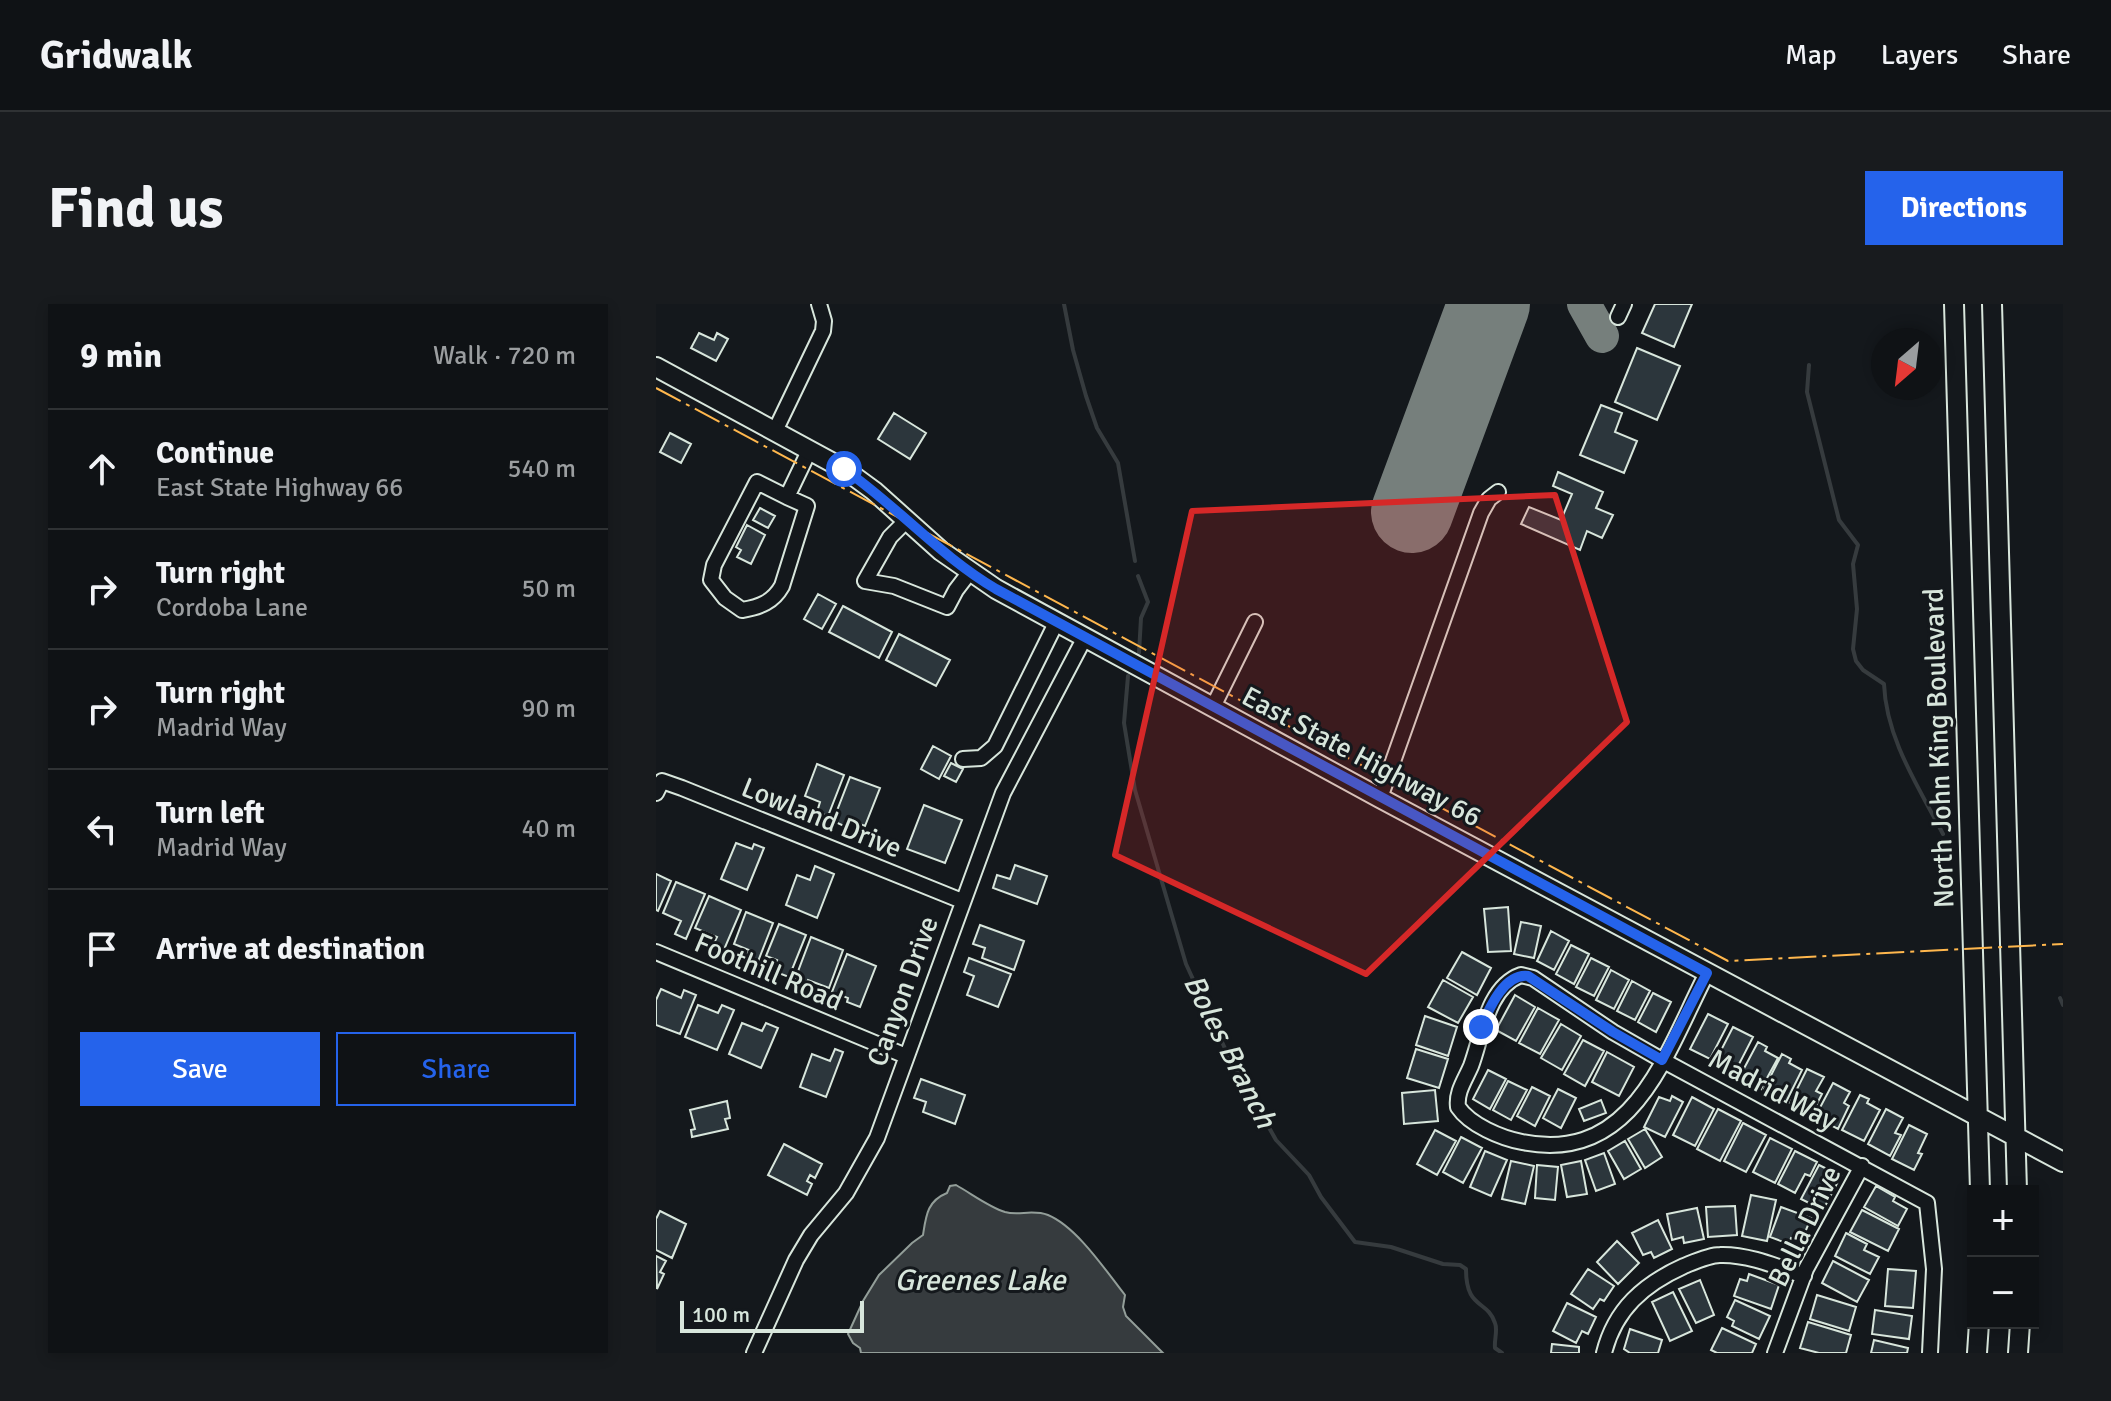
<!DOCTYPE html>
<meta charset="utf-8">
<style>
body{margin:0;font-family:Signika,sans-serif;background:#181b1e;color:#f1f3f6}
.controls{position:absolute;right:24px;bottom:24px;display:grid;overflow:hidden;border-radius:0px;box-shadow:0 4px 12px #0003}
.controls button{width:72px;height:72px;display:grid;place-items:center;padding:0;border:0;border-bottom:2px solid #2f3234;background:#0f1215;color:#f1f3f6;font:40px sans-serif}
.compass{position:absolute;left:1215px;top:24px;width:72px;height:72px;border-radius:50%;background:#0f1215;box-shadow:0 4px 12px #0003;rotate:208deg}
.scale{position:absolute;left:24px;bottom:20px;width:184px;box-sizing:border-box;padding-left:8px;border:4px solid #d8e6dc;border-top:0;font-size:22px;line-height:28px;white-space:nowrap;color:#d8e6dc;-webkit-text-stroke:6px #14181c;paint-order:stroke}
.stop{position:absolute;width:24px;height:24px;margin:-18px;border:6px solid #2563eb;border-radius:50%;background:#fff}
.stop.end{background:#2563eb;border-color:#fff;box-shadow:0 2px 8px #0008}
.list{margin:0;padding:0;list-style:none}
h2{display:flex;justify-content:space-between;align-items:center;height:104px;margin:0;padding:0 32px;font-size:34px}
h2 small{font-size:26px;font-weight:400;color:#9b9ea0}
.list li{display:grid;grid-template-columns:52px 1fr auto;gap:24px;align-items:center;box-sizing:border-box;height:120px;padding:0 32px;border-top:2px solid #2f3234}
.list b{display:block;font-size:30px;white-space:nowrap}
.list p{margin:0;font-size:26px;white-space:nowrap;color:#9b9ea0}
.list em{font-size:26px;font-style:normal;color:#9b9ea0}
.actions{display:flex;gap:16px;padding:24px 32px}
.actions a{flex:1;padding:18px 0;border:2px solid #2563eb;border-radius:0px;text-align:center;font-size:28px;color:#2563eb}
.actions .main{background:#2563eb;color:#fff}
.icon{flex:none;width:44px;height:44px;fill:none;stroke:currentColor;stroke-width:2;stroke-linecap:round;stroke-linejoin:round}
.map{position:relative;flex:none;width:1407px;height:1049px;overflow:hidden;border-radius:0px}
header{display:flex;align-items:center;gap:48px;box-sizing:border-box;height:112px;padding:0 40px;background:#0f1215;border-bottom:2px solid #2f3234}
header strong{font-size:38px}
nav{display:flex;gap:44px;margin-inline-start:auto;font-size:28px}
.intro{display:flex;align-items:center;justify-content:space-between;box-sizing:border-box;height:192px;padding:0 48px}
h1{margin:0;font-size:56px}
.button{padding:20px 36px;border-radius:0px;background:#2563eb;color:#fff;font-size:28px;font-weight:700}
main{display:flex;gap:48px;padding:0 48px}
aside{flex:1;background:#0f1215;border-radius:0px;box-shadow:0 4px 12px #0003}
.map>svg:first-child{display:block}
</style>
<header>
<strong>Gridwalk</strong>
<nav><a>Map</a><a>Layers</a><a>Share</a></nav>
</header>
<div class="intro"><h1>Find us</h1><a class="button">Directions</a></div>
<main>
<aside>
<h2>9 min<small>Walk · 720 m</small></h2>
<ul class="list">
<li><svg class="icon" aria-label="ahead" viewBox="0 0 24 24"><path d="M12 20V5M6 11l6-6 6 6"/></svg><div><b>Continue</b><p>East State Highway 66</p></div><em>540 m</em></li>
<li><svg class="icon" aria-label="right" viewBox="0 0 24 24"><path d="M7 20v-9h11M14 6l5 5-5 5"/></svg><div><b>Turn right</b><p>Cordoba Lane</p></div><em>50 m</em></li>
<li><svg class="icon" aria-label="right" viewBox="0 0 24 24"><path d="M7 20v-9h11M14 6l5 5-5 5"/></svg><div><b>Turn right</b><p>Madrid Way</p></div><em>90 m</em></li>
<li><svg class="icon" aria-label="left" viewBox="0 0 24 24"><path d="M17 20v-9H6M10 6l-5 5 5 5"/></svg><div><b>Turn left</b><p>Madrid Way</p></div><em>40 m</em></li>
<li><svg class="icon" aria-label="arrive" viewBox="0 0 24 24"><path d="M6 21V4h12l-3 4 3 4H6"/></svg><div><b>Arrive at destination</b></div></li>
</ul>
<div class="actions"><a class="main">Save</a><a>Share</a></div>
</aside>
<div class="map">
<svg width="1407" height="1049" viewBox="0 0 1407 1049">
<rect width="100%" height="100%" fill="#14181c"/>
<!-- water -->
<path fill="#363b3e" stroke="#939e99" stroke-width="2" d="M300 881C316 890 333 903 349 908 363 912 376 905 392 911 421 923 450 967 469 991L467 1003 470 1012 507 1049H205L204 1044 197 1039 192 1030 207 997 223 971 256 939 267 931C270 912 271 897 291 889L294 882Z"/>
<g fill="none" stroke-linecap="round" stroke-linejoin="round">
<!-- stream -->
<path stroke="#363b3e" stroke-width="4" d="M408 0 417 46 430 92 441 124 462 159 479 257
M1153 61 1151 88 1183 216 1202 241 1197 260 1201 305 1197 345 1200 357 1207 366 1228 380C1230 434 1262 482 1287 530
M482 272 492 298 485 314 483 349
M472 372 468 419 479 486 530 660 572 751 620 836 653 871 665 893 699 938 735 943 787 960 804 961 810 965C810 1006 831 995 839 1019 842 1026 838 1036 839 1044L846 1049
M1404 694 1407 701"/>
<!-- taxiway -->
<path stroke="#767f7c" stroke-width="34" d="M928 0 946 32"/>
<!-- runway -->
<path stroke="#767f7c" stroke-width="82" d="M756 208 833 0"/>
</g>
<!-- building -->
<path fill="#2c363c" stroke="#d8e6dc" stroke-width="2" d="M999 0H1036L1018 43 986 29Z
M43 29 58 36 61 29 72 35 60 57 35 44Z
M981 44 1024 62 1001 116 959 98Z
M945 101 966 109 959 128 981 137 968 169 924 151Z
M238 109 270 129 254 155 222 135Z
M14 129 35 140 25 159 4 148Z
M902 168 947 188 940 204 957 211 946 234 931 227 924 246 865 220 873 203 905 216 916 190 897 182Z
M104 204 119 212 112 224 97 216Z
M91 221 109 231 95 260 81 253 85 246 80 243Z
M162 290 180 300 166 325 148 315Z
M187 302 236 328 223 354 173 328Z
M243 330 294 356 280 382 230 356Z
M277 442 295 452 283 475 265 465Z
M295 459 307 465 300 478 288 472Z
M161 460 188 471 172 512 161 508 164 498 149 492Z
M194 473 224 484 209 522 191 515 188 522 177 517Z
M268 501 306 516 289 559 251 545Z
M80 539 96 545 98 540 108 544 91 586 65 575Z
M359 561 391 572 381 600 337 584 341 571 354 575Z
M159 562 178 570 161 614 130 601 141 571 154 576Z
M0 570 15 577 2 607 0 606Z
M20 578 49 590 30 635 19 630 25 617 7 609Z
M53 592 85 606 67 648 56 643 61 633 39 624Z
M852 603 855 647 832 648 828 605Z
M90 608 117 619 101 660 90 656 93 646 78 640Z
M865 618 885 622 878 654 858 650Z
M123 620 150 631 133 673 117 667 121 656 110 652Z
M324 621 368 637 358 666 326 654 329 644 317 640Z
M895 627 913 637 898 666 881 657Z
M155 633 187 646 173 684 152 676 149 683 138 678Z
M915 641 933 650 918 680 900 670Z
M806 648 835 664 821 691 791 674Z
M191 650 220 662 204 703 191 698 192 694 176 688Z
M313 654 355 670 342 703 311 691 318 672 308 668Z
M935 654 953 663 938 692 920 683Z
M955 666 973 676 958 705 940 696Z
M787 676 817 693 802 719 772 703Z
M976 677 994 687 979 716 961 707Z
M5 685 25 694 28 686 40 691 24 730 0 721V696Z
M997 689 1015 698 1000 728 982 718Z
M859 691 879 703 860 737 840 726Z
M42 701 62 709 66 701 78 706 61 746 29 733Z
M882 704 903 716 884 750 863 739Z
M1052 710 1072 720 1054 755 1034 745Z
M769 712 801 723 792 752 760 741Z
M86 719 106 727 110 719 122 724 105 764 73 750Z
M905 720 925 732 906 766 885 754Z
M1077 723 1097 733 1079 768 1059 758Z
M927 736 948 747 929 782 908 770Z
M1102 738 1111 743 1109 747 1122 754 1105 785 1084 772Z
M179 745 187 748 170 793 144 783 156 750 174 757Z
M760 745 792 755 783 784 751 774Z
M951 748 978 763 963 792 936 778Z
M1126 750 1135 755 1133 759 1146 766 1130 798 1108 785Z
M1151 765 1168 773 1160 787 1166 790 1155 811 1134 799Z
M832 766 850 775 834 805 817 795Z
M265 775 309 791 299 820 267 808 270 798 258 794Z
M852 777 871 786 855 816 837 806Z
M1177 779 1194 788 1188 799 1193 802 1182 825 1159 813Z
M876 783 894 792 879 822 861 812Z
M902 785 920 794 905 824 887 814Z
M779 786 782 817 748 820 746 789Z
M1204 791 1213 795 1211 799 1224 806 1208 837 1186 826Z
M1016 792 1027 798 1009 833 988 823 1003 793 1014 797Z
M1036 793 1058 805 1039 842 1017 831Z
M945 796 950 809 928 817 923 805Z
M71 797 74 814 69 815 72 825 36 833 35 826 39 825 34 806Z
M1062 805 1085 817 1064 857 1041 845Z
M1230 805 1247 814 1239 829 1245 831 1234 852 1212 840Z
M1087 819 1110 831 1090 868 1068 857Z
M1253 821 1271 830 1262 849 1266 850 1258 866 1236 855Z
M989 825 1006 853 989 864 972 835Z
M779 826 800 837 781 871 761 860Z
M805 833 826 844 807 879 787 868Z
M1114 834 1136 845 1119 879 1097 868Z
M969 837 985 865 968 875 952 847Z
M128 840 166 860 159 874 154 871 151 877 156 880 151 891 112 871Z
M829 847 851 856 835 892 814 883Z
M1139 847 1161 858 1154 872 1149 870 1139 889 1122 880Z
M948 849 959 880 940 887 929 856Z
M855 857 878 862 869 900 846 895Z
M925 857 931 890 911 893 905 861Z
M881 861 902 863 899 896 879 894Z
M1163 861 1185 872 1167 906 1145 895Z
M1220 882 1239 893 1237 897 1251 905 1242 922 1208 903Z
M1095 891 1120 896 1111 937 1086 932Z
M1079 902 1081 931 1052 933 1050 903Z
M1125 903 1155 914 1145 938 1135 934 1133 940 1114 933Z
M1041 904 1048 935 1028 939 1027 933 1016 936 1011 910Z
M1206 906 1243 925 1232 947 1194 928Z
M4 907 30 920 16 954 0 946V915Z
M1002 916 1016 945 998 954 995 948 987 951 976 929Z
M1190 929 1211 940 1208 946 1223 953 1214 970 1179 952Z
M961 937 983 959 962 980 941 958Z
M0 952 10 957 4 968 8 970 1 985Z
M1177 957 1213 976 1201 998 1166 979Z
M932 965 958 982 948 997 944 995 937 1005 915 990Z
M1232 965 1260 967 1257 1004 1229 1002Z
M1093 970 1123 981 1115 1005 1078 992 1084 975 1091 977Z
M1044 976 1058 1011 1040 1019 1023 985Z
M1017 988 1036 1027 1014 1037 996 998Z
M1161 991 1200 1003 1193 1027 1154 1015Z
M1079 996 1114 1012 1103 1035 1076 1022 1078 1017 1071 1013Z
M911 999 940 1013 932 1030 926 1027 920 1039 897 1027Z
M1219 1006 1256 1012 1253 1035 1216 1030Z
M1152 1018 1195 1031 1190 1049H1163L1144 1044Z
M1066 1024 1100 1040 1096 1049H1061L1055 1046Z
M974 1025 1006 1036 1002 1049H974L968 1045Z
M1218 1036 1252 1044 1251 1049H1215Z
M896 1040 923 1043V1049H895Z"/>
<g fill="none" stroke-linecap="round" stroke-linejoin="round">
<defs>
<path id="minor" d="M962 13 968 0
M119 127 167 27 168 17 163 0
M131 193 101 178 58 261 55 276 69 294 86 306C104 303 117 298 126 282L151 202 131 193 154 145
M251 216 234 233 209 277 238 282 291 303 300 286 313 269
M557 403 599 318
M307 455 325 454 339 442 400 319
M0 489 6 477 26 484 306 597
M724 494 825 209 833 195 842 188
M0 648 250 752
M1051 669C1010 748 978 861 866 838 845 834 814 821 802 803 800 788 809 776 815 762 826 733 831 683 865 671L877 674 957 728 1006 756 1271 899 1278 965 1274 1049
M98 1049 140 956 155 931 190 889 221 834 347 489 428 335
M948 1049C959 1005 988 980 1028 962 1038 958 1053 951 1064 951 1092 950 1122 963 1148 972
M1119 1049 1150 965 1206 862"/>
<path id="major" d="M1298 0 1324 887
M1336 0 1361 887
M0 63 188 165 218 187 285 247 340 285 724 494 1407 858
M1321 1049 1323 1019
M1362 1049 1364 1019"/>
</defs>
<!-- minor casing -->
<use href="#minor" stroke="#d8e6dc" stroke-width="18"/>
<!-- major casing -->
<use href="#major" stroke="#d8e6dc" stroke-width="22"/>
<!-- minor -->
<use href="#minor" stroke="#14181c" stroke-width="14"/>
<!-- major -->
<use href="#major" stroke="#14181c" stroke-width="18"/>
<!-- power -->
<path stroke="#ffb74d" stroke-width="2" stroke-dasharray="28 6 4 6" stroke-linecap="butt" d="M0 84 1072 657 1407 640"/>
</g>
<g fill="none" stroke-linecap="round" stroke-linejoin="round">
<!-- route -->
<path stroke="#2563eb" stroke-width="10" d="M188 165C241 202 284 252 340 285L1051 669 1006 756 957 728 872 672C848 669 833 705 825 723"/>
</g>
<!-- marked area -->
<path fill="#d62828" fill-opacity="0.2" stroke="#d62828" stroke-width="6" stroke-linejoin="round" d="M899 191 971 418 710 670 459 551 536 207Z"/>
<g text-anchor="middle" stroke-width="6" stroke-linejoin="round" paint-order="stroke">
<!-- street labels -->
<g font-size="28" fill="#d8e6dc" stroke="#14181c">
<text transform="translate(1282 444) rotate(-92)" y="10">North John King Boulevard</text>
<text transform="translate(706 452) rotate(28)" y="10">East State Highway 66</text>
<text transform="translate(166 513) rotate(22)" y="10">Lowland Drive</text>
<text transform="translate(113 667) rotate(23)" y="10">Foothill Road</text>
<text transform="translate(246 687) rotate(-70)" y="10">Canyon Drive</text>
<text transform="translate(1117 785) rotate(28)" y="10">Madrid Way</text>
<text transform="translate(1148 922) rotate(-64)" y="10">Bella Drive</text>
</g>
<!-- water labels -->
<g font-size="30" font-style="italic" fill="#d8e6dc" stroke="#14181c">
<text transform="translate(574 747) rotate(63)" y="10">Boles Branch</text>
<text x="324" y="986">Greenes Lake</text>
</g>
</g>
</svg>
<div class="controls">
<button>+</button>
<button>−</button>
</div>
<svg class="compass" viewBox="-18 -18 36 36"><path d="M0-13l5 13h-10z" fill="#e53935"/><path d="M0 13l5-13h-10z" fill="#9b9ea0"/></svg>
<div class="scale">100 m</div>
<div class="stop" style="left:188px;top:165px"></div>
<div class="stop end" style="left:825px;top:723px"></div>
</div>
</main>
